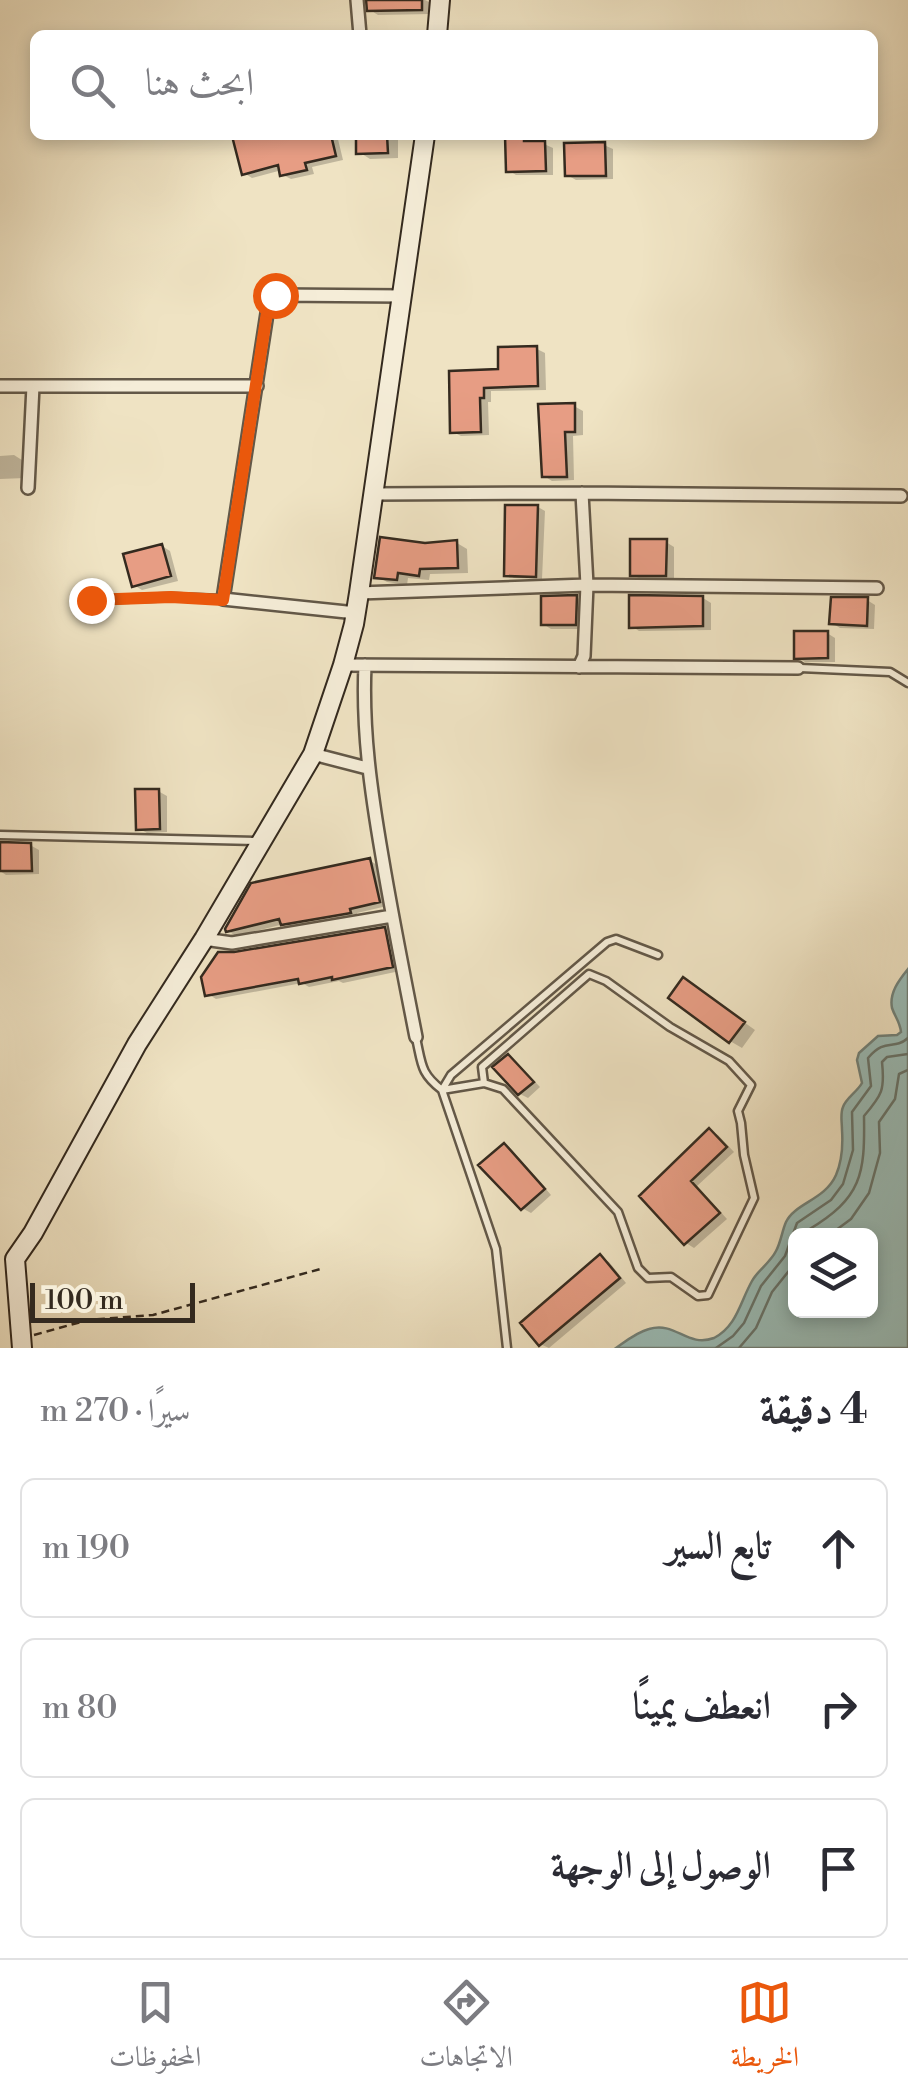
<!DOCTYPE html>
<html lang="ar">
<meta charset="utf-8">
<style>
body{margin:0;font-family:"Libre Bodoni",Amiri,serif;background:#f2f2f3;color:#2b2b33;direction:rtl}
.controls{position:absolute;right:30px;bottom:30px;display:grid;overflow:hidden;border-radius:15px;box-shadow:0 5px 15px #0003}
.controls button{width:90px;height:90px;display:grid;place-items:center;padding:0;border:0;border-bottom:2px solid #e1e1e2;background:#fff;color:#2b2b33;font:50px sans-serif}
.scale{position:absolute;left:30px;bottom:25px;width:165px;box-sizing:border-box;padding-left:10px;border:5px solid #342a1f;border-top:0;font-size:28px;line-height:35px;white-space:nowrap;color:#342a1f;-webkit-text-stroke:8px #f5edd8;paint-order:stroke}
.stop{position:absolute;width:30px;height:30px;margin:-22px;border:8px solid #ea580c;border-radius:50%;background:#fff}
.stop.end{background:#ea580c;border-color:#fff;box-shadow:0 2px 10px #0008}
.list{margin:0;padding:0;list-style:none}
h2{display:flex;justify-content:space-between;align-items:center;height:130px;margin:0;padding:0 40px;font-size:42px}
h2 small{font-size:32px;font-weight:400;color:#7c7c81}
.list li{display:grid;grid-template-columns:65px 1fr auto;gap:30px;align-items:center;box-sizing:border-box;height:140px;margin:0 20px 20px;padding:0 20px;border:2px solid #e1e1e2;border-radius:15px}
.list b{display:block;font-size:38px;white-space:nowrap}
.list em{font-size:32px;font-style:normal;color:#7c7c81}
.icon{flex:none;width:55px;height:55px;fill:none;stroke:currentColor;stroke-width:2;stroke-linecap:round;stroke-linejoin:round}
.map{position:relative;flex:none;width:908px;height:1348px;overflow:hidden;direction:ltr}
.search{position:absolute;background:#fff;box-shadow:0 5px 15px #0003;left:30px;right:30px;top:30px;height:110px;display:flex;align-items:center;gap:25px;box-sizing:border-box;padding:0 35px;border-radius:15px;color:#7c7c81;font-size:38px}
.sheet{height:610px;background:#fff}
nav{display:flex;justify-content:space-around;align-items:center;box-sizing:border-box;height:140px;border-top:2px solid #e1e1e2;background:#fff;font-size:28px;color:#7c7c81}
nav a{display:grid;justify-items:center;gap:5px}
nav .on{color:#ea580c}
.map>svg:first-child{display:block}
</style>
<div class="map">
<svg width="908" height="1348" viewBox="0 0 908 1348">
<rect width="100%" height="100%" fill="#efe3c3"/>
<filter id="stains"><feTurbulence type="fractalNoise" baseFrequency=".002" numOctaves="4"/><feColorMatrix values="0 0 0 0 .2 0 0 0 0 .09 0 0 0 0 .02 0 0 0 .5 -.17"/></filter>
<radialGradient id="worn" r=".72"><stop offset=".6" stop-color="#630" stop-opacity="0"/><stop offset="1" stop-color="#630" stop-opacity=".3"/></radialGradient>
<!-- water -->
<path fill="#9abdb8" stroke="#71827b" stroke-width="2.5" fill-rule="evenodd" d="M908 969V1348H616C626 1341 637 1332 649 1329 676 1321 687 1348 714 1338 737 1326 740 1302 752 1281 758 1270 770 1263 776 1251 781 1242 782 1231 786 1222 795 1203 825 1200 836 1175 842 1161 843 1145 842 1130 842 1122 840 1114 843 1107 846 1098 857 1092 862 1083L857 1060 859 1053 878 1036 897 1035 901 1032C900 1022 895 1017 892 1008 889 993 899 980 908 969ZM796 1236H870V1310H796Z"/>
<!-- shadow -->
<path fill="#0003" d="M369 0H425L429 2 430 14 378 15 370 10Z
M246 135H337L343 160 312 167 314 174 291 179 283 175 282 170 252 178 244 173Z
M359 135H398V158L370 159 359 152Z
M507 135H531L532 144H544L553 148V175H516L508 170Z
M604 145 613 149V179L576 180 567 175Z
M537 349 545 353 546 390 491 391V402H488L489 435 461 436 453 432 451 373 501 371Z
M574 406 583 411V435L573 436 574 480 552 481 544 476Z
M14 455 25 462V478L0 479V456Z
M538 507 545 511 542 579 514 578 507 574Z
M666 542 674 547V580L641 579 632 575Z
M457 543 467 549 468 573 430 574 429 580 408 578 407 585 387 582 377 576 425 545Z
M162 546 170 551 178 581 142 590 134 585Z
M576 597 585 602 584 629H551L543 624Z
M703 598 711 603V630L639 631 631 626Z
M867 600 875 605 874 629 840 628 832 623Z
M827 633 835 638V662H805L796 657Z
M158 791 167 796V832L147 833 138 828Z
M0 844 30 845 39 850V874L6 875 0 871Z
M369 860 377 865 387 906 357 913 358 917 292 928 284 924 236 936 228 931Z
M385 929 393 934 400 971 343 983 339 981 309 987 302 983 216 999 208 994 234 955Z
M695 987 755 1030 742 1048 730 1041Z
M508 1057 516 1062 540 1087 528 1098 520 1094 496 1068Z
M709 1131 718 1135 734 1152 697 1186 727 1219 694 1248 686 1243 643 1196Z
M504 1146 512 1150 551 1195 531 1213 522 1208Z
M601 1257 609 1262 626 1283 549 1348 540 1344Z"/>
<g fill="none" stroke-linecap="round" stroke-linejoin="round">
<!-- shore -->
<path stroke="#67746c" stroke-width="2.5" d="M805 1236 808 1230C862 1198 865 1174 864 1116 882 1095 885 1090 882 1062L887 1057 908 1054
M828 1236 851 1219 869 1193 880 1153 879 1122 895 1099 899 1074 908 1070
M716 1348 733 1336 744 1323 761 1286 785 1256 797 1223 831 1200 843 1184 853 1150 852 1112 871 1086 868 1058C886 1037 893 1051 908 1038
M739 1348 756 1328 772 1292 796 1262"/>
</g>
<!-- building -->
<path fill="#e79d84" stroke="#342a1f" stroke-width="2.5" d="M366 0H422V10L367 11Z
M236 135H331L336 156 305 163 307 170 280 176 278 165 242 175 232 136Z
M356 135H387L388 153 356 154Z
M505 135H524V141H545L546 171 506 172Z
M605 142 606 176H565L564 143Z
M537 346 538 386 484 388V398H480L481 432 450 433 449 371 498 369V347Z
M575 403V432H565L567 477H542L538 404Z
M505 505H538L536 577 504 576Z
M380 537 425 543 457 540 458 568 420 569 419 576 398 573 397 580 374 578Z
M630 539H667L666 576H630Z
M162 544 171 576 132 587 123 554Z
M577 595 576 625H541V596Z
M629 595 703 596V626L629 628Z
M831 597H868L867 626 829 624Z
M794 631H828V658L794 659Z
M135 789H159L160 829 136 830Z
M0 842 31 843 32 871H0Z
M370 858 380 902 350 909 351 913 281 925 279 919 226 932 225 929 251 883Z
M385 927 393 967 332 980V977L299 984 298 979 205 996 201 977 218 952H234Z
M683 977 745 1022 729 1043 668 998Z
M508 1054 534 1082 518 1095 492 1067Z
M709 1128 727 1147 691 1181 720 1213 684 1245 639 1196Z
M504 1143 545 1189 521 1210 478 1165Z
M600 1254 620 1278 539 1346 520 1323Z"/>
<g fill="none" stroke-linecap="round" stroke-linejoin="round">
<defs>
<path id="lane" d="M91 600 171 597 222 599
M800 668 890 672 908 683
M0 835 259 841
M416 1038C422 1064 420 1073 442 1090L484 1083 503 1089 618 1212 638 1268 648 1278 671 1277 698 1296 708 1295 754 1198 744 1155 741 1123 738 1111 751 1085 729 1061 670 1027 606 981 589 974 482 1067 484 1083
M507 1348 496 1249 442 1090 451 1075 607 942 616 939 658 955"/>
<path id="street" d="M357 0 360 35
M0 386H257
M28 488 33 386
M373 494 582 493 901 496
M359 593 587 585 877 588
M356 613 223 599 268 307 275 295 403 296
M343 665 798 668
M365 665C362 730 371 792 382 856 392 916 404 976 416 1037
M579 667 584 656 587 585 582 493
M313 754 367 768
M204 939 232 943 392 916"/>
<path id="secondary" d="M437 35 440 0
M22 1348 15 1259 33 1233 137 1044 204 939 313 754 343 665 354 624 359 593 425 135"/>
</defs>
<!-- lane casing -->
<use href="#lane" stroke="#635848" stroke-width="11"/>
<!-- street casing -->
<use href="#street" stroke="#635848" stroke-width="16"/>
<!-- secondary casing -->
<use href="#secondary" stroke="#342a1f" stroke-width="22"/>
<!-- path -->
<path stroke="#342a1f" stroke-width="2.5" stroke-dasharray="8 5" stroke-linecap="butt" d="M34 1335 88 1320 153 1315 324 1268"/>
<!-- lane -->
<use href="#lane" stroke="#f5edd8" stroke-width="6"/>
<!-- street -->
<use href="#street" stroke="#f5edd8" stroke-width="11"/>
<!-- secondary -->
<use href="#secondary" stroke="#f5edd8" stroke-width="18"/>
</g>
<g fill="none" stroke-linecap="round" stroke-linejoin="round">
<!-- route -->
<path stroke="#ea580c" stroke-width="12" d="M91 600 171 597 223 600 268 306 275 295"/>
</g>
<rect width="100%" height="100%" filter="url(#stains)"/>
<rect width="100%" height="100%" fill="url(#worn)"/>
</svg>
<div class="controls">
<button><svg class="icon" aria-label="layers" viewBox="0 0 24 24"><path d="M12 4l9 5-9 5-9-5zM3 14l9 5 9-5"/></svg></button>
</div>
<div class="scale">100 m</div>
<div class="stop" style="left:275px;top:295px"></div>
<div class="stop end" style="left:91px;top:600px"></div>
<div class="search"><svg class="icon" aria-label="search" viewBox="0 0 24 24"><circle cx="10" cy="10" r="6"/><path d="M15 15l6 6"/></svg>ابحث هنا</div>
</div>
<section class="sheet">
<h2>4 دقيقة<small>سيرًا · 270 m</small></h2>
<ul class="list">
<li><svg class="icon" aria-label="ahead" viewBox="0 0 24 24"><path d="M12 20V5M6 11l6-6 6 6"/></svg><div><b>تابع السير</b></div><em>190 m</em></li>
<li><svg class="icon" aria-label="right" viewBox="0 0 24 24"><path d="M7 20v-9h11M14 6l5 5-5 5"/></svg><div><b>انعطف يمينًا</b></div><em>80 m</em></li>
<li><svg class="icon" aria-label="arrive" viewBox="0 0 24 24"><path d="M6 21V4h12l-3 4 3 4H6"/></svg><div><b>الوصول إلى الوجهة</b></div></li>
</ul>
</section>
<nav>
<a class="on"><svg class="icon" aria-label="map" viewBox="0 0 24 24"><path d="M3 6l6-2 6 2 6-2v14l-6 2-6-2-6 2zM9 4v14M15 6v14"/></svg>الخريطة</a>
<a><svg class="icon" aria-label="directions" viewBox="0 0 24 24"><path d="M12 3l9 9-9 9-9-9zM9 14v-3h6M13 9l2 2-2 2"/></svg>الاتجاهات</a>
<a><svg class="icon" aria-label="saved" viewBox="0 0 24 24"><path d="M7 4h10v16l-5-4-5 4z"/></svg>المحفوظات</a>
</nav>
